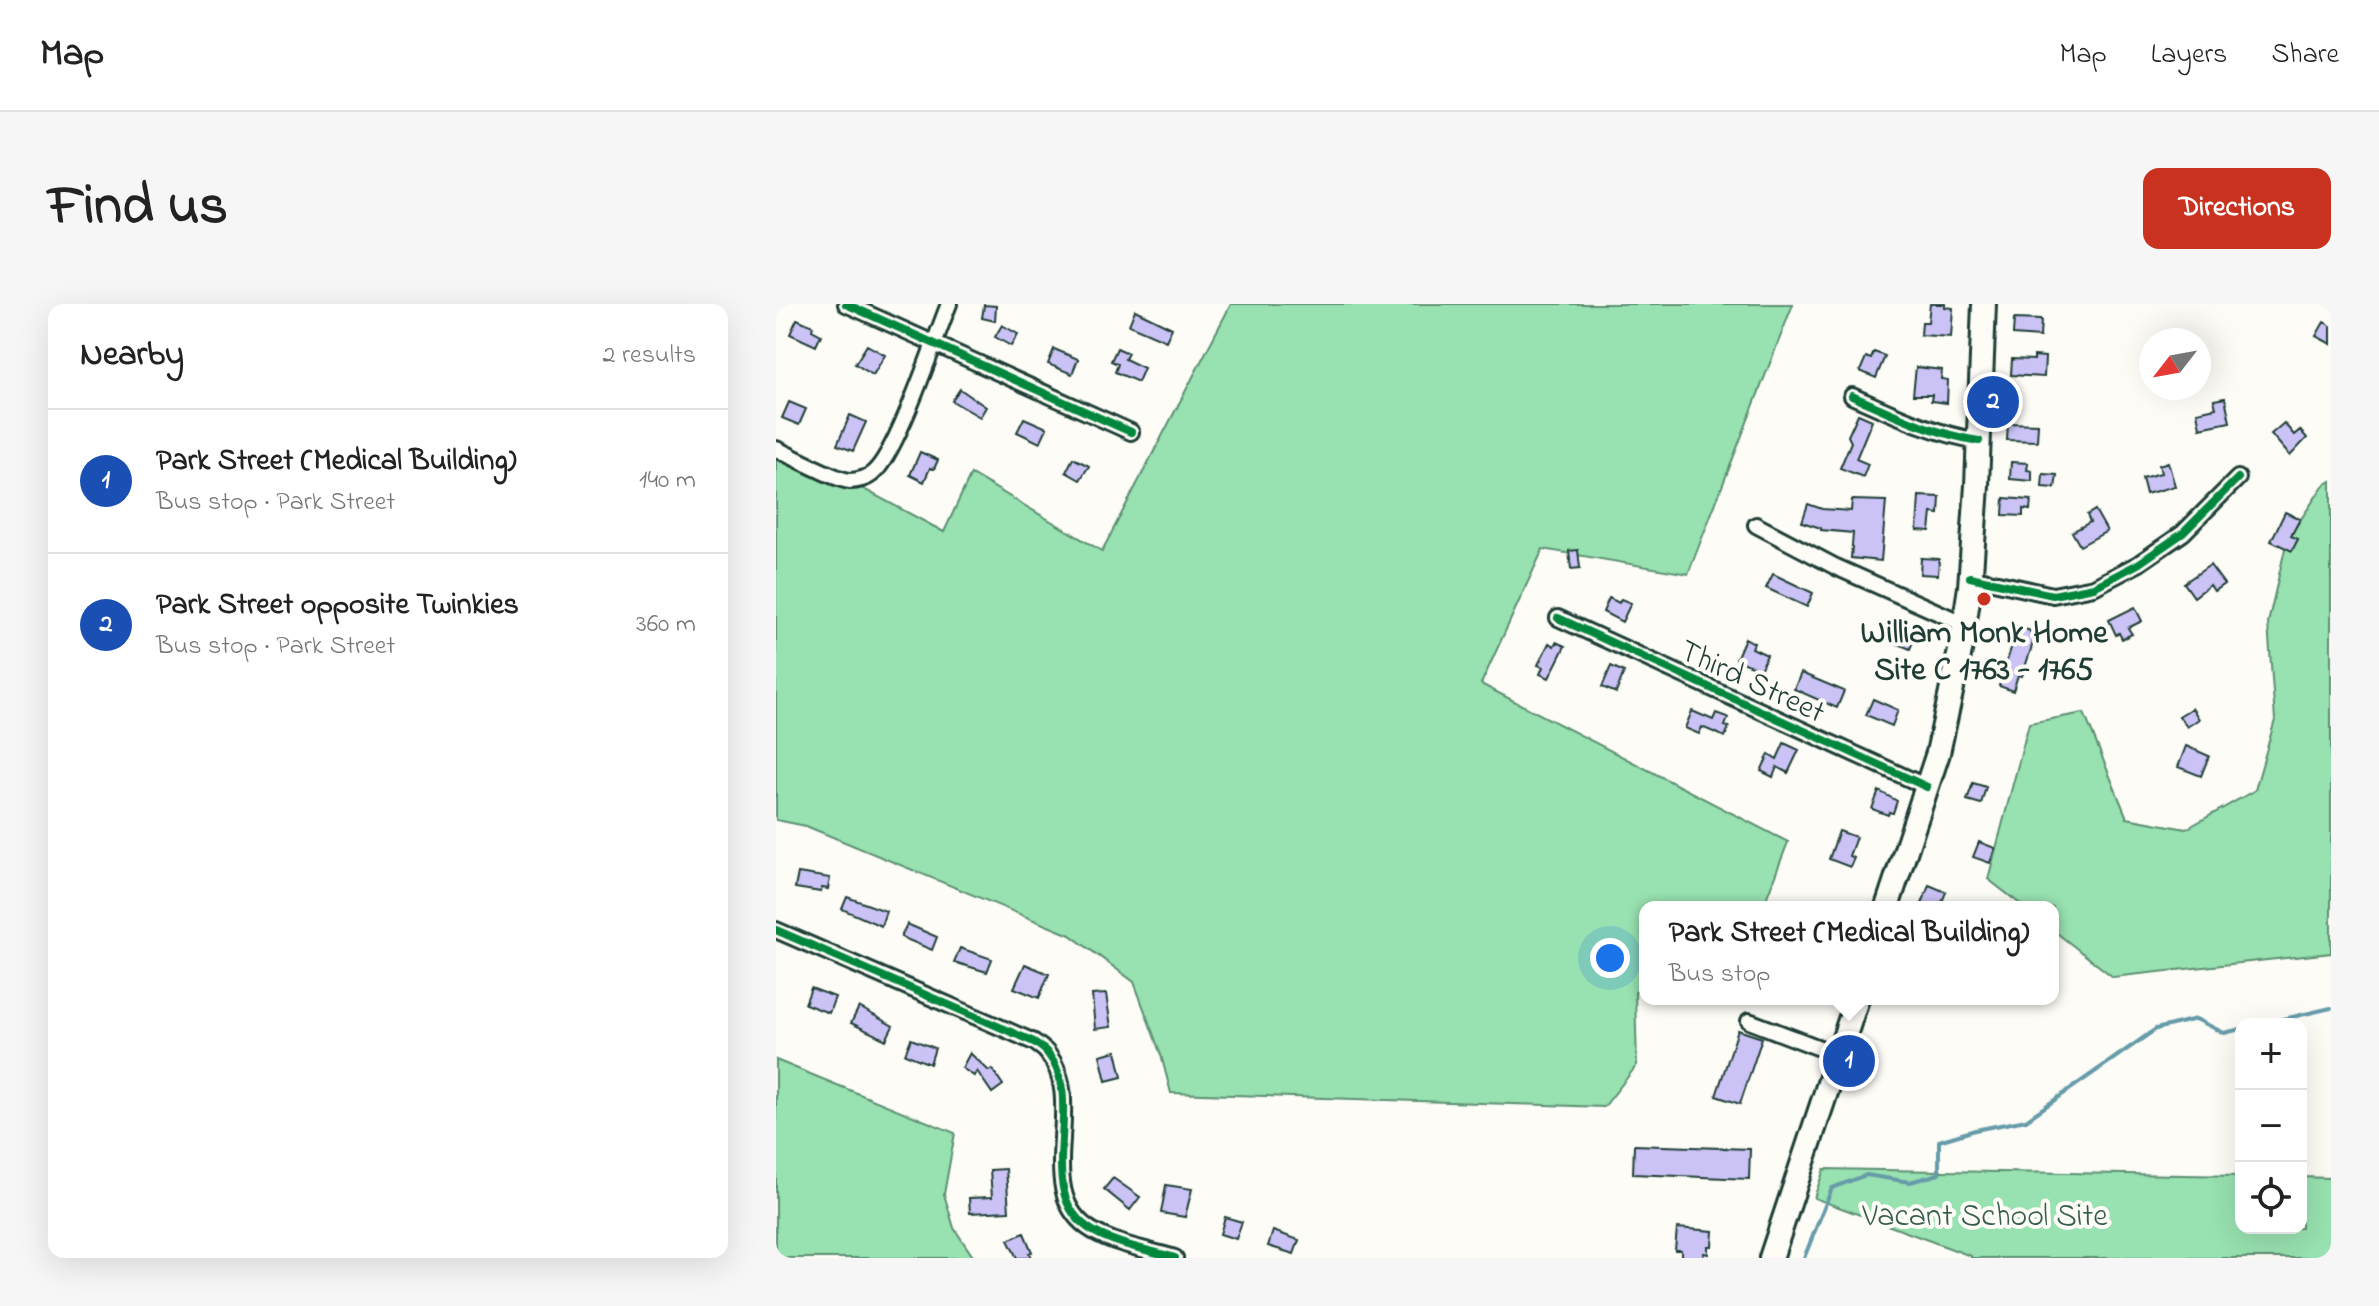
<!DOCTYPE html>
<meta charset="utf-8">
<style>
body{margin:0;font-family:"Indie Flower",sans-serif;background:#f6f6f6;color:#222}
.controls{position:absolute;right:24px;bottom:24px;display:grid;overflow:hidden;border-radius:16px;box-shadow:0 8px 32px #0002}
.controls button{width:72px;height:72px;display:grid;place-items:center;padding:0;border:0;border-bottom:2px solid #e0e0e0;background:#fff;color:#222;font:40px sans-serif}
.compass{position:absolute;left:1363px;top:24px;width:72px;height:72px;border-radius:50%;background:#fff;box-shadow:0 8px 32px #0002;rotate:239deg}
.you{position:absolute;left:834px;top:654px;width:28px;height:28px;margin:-20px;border:6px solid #fff;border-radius:50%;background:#1a73e8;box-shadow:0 0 0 12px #1a73e833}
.badge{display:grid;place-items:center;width:52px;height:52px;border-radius:50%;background:#c8321e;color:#fff;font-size:26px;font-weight:700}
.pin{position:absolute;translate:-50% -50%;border:4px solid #fff;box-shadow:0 2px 8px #0006}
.popup{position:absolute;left:863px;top:597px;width:420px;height:104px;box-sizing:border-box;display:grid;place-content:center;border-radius:16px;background:#fff;filter:drop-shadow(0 2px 6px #0005);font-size:26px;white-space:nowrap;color:#767676}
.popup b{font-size:30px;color:#222}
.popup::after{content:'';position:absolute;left:50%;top:100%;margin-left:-16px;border:16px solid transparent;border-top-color:#fff}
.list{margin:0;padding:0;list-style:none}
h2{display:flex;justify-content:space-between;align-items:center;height:104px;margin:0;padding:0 32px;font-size:34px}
h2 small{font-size:26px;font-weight:400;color:#767676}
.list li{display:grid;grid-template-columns:52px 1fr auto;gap:24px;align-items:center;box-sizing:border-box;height:144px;padding:0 32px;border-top:2px solid #e0e0e0}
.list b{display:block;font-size:30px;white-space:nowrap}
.list p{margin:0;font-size:26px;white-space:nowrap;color:#767676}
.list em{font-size:26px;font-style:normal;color:#767676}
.icon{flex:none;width:44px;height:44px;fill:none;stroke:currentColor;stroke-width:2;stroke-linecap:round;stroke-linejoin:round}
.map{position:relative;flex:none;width:1555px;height:954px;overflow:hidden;border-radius:16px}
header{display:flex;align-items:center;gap:48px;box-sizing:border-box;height:112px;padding:0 40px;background:#fff;border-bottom:2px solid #e0e0e0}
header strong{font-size:38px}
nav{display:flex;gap:44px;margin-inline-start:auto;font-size:28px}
.intro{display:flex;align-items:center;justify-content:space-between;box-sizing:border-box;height:192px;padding:0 48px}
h1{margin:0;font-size:56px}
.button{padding:20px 36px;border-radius:16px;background:#c8321e;color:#fff;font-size:28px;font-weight:700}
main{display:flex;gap:48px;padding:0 48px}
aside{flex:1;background:#fff;border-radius:16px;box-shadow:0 8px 32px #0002}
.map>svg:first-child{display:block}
</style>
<header>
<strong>Map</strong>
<nav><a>Map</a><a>Layers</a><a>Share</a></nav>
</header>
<div class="intro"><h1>Find us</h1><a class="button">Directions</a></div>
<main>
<aside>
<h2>Nearby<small>2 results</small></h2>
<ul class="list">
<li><span class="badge" style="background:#1a4fb4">1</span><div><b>Park Street (Medical Building)</b><p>Bus stop · Park Street</p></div><em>140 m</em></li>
<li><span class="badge" style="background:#1a4fb4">2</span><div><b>Park Street opposite Twinkies</b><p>Bus stop · Park Street</p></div><em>360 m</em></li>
</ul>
</aside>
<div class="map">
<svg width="1555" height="954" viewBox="0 0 1555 954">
<rect width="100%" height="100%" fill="#fdfcf7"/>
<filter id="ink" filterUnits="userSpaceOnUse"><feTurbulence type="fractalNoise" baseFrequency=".0125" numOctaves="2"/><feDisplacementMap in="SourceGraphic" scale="16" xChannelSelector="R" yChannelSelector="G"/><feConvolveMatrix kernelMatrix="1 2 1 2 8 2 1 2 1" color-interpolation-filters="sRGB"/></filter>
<g filter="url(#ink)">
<!-- green -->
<path fill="#98e1b0" stroke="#5c8f72" stroke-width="2" d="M455 0H1017L912 270 767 245 705 380 1012 538 987 603H869V686L859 688 861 761 828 803 395 789 385 751 358 678 294 631 30 522 0 516V138L168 228 195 170 326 247Z
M1555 177V649L1337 673 1277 626V603H1248L1212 575 1253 419 1308 409 1351 514 1410 525 1479 486 1499 416 1492 319 1511 236 1547 182Z
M0 756 179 829 168 890 178 924 198 954H0Z
M1048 865 1465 872V924H1525V873L1555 874V954H1195V952L1038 894Z"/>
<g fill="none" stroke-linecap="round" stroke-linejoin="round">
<!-- stream -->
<path stroke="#669ba9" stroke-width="4" d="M1486 720 1555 704
M1028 954 1056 884 1090 871 1134 878 1163 870V837L1199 826 1250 816 1380 725 1420 715 1448 729 1465 725"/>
</g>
<!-- building -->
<path fill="#cbc3f6" stroke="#1f3d34" stroke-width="2" d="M1154 0H1169V3L1177 4 1175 33 1145 31 1146 18H1152Z
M208 1 220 2 219 17 206 14Z
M359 6 396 24 390 37 353 21Z
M21 15 37 22 36 26 45 31 40 42 14 30Z
M1238 15 1265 16 1264 33 1237 31Z
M1548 18 1555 22V40L1540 32Z
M226 21 242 30 235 42 219 33Z
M91 41 109 51 97 71 79 60Z
M341 44 352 49 349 55 368 64 362 78 339 68 342 60 335 57Z
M278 45 302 55 296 70 272 60Z
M1098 48 1109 52 1100 74 1084 67 1090 53 1095 55Z
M1258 52 1269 53 1268 73 1235 71 1236 55 1258 56Z
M1140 63 1166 66 1165 75 1172 76 1171 99 1155 97 1156 91H1137Z
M184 85 210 103 204 113 176 97Z
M1449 94 1454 118 1424 124 1421 108 1440 104 1438 96Z
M13 98 30 105 23 121 6 114Z
M1082 110 1096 116 1080 155 1092 160 1087 173 1064 164 1075 138 1072 132Z
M74 111 90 118 77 147 61 141Z
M248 114 271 124 264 139 241 128Z
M1232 119 1262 120 1261 137 1231 136Z
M1508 119 1518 131 1524 126 1531 134 1514 152 1495 130Z
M144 148 162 156 158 165 154 164 148 178 134 171Z
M297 154 313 162 304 176 290 168Z
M1235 158 1252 159 1251 166 1256 167V177L1234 175Z
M1392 158 1399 182 1370 190 1366 174 1385 169 1383 161Z
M1267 170 1281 171 1279 184 1266 183Z
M1143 192 1164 193 1163 210 1156 209 1154 227 1141 226Z
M1228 194 1255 196 1254 206 1247 205V212L1227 211Z
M1076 196 1110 197 1105 257 1075 254 1077 229 1045 226V224L1026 218 1032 200 1046 205 1075 207Z
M1319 206 1331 227 1304 242 1296 228 1314 218 1311 211Z
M1509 208 1524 215 1515 232 1522 235 1516 247 1495 237Z
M802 246 804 264 795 265 793 247Z
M1145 254 1163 255 1162 271 1144 270Z
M1434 261 1448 280 1438 287 1434 281 1418 293 1408 279Z
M997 270 1037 289 1031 303 990 284Z
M833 294 843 299 845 295 855 299 846 318 827 308Z
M1359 303 1366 317 1352 324 1356 330 1346 335 1343 329 1340 331 1333 316Z
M1118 318 1141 328 1134 345 1110 335Z
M1234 321 1255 327 1254 331 1259 333 1246 372 1242 371 1237 387 1223 382 1237 338 1229 336Z
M969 334 978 339 976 344 991 351 984 366 960 355Z
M780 338 789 342 773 374 764 370 767 363 762 361 773 339 778 342Z
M835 362 848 368 840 389 826 383Z
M1025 369 1068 387 1061 404 1018 385Z
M1097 395 1122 406 1116 422 1090 411Z
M1416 404 1423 415 1411 423 1403 412Z
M916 407 937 416 940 409 951 413 952 414 949 422 953 423 949 433 926 423 923 430 909 424Z
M1008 439 1023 446 1012 469 1001 463 997 473 985 467 993 450 1001 455Z
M1410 442 1433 452 1425 472 1402 463Z
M1197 479 1210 483 1205 500 1191 496Z
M1103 487 1121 497 1117 509 1113 508 1112 511 1096 505Z
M1063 527 1080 533 1073 552 1078 554 1074 563 1053 555Z
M1203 538 1219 544 1214 559 1197 553Z
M22 569 54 574 52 585 46 584 45 588 19 584Z
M1153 581 1170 588 1164 603 1146 600Z
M71 593 110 607 105 622 66 605Z
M131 620 161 633 156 646 125 633Z
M184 644 216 655 211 668 178 658Z
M249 660 273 670 263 694 238 684Z
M35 684 59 693 53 709 29 700Z
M330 690 335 723 319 725 316 691Z
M83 703 117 722 110 736 75 719Z
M962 726 986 734 964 800 940 792Z
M135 735 159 744 154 760 129 750Z
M340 747 346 773 330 777 324 751Z
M194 749 213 767 216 765 227 781 216 789 201 767 198 772 186 764Z
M858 841 974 845 973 875 857 870Z
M230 865 233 907 194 909 193 894 216 893 214 866Z
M337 874 364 893 354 906 328 885Z
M390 881 416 885 409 913 385 909Z
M449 913 466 918 460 935 444 930Z
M901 924 937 927 936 942H932V950L928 949 927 954H905V946H899Z
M497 927 523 936 518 950 492 942Z
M248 929 256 948 253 949 255 954H241L232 936Z"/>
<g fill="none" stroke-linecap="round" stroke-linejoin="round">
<defs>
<path id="minor" d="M70 0 355 128
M1076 92C1117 110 1158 130 1203 137
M0 145C16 152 60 176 74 177 81 177 92 174 97 169 121 150 159 34 173 0
M980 221 1060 263 1188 320
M1194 273 1277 291 1318 283 1362 260 1407 229 1462 174
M782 314 1151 483
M0 626 258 738C263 742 269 745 272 750 312 799 253 890 317 927 341 941 373 946 399 954
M973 717 1062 751"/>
<path id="secondary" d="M1111 603 1162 449 1185 342 1194 283 1201 181 1208 0
M995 954 1081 695"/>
</defs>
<!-- minor casing -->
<use href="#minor" stroke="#1f3d34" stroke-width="20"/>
<!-- secondary casing -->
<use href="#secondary" stroke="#1f3d34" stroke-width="28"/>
<!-- minor -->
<use href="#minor" stroke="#fdfcf7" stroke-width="14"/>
<!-- secondary -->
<use href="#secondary" stroke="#fdfcf7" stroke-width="22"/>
<defs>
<path id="cycleway" d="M70 0 355 128
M1076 92C1117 110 1158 130 1203 137
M1194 273 1277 291 1318 283 1362 260 1407 229 1462 174
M782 314 1151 483
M0 626 258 738C263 742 269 745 272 750 312 799 253 890 317 927 341 941 373 946 399 954"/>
</defs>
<!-- cycleway casing -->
<use href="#cycleway" stroke="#fdfcf7" stroke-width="13"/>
<!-- cycleway -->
<use href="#cycleway" stroke="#00873e" stroke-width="8"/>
</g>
</g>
<!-- markers -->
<circle fill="#c8321e" stroke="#fdfcf7" stroke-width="3" cx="1208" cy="295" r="8"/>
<g text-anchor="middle" stroke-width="8" stroke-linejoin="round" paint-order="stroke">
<!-- poi labels -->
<g font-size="32" font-weight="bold" fill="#1f3d34" stroke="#fdfcf7">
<text x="1208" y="338">William Monk Home<tspan x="1208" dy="37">Site C 1763 - 1765</tspan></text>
</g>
<!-- street labels -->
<g font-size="32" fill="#1f3d34" stroke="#fdfcf7">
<text transform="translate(977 376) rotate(25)" y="11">Third Street</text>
</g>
<!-- park labels -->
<g font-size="32" fill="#375e4d" stroke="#fdfcf7">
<text x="1209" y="921">Vacant School Site</text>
</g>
</g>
</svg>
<div class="controls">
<button>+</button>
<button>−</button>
<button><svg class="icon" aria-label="locate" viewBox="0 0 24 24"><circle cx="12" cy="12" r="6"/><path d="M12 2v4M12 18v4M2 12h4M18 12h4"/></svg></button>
</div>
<svg class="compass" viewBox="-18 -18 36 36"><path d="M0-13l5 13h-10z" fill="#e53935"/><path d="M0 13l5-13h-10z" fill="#767676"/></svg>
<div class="you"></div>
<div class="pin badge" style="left:1073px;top:757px;background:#1a4fb4">1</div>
<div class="popup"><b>Park Street (Medical Building)</b>Bus stop</div>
<div class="pin badge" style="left:1217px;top:98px;background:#1a4fb4">2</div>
</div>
</main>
